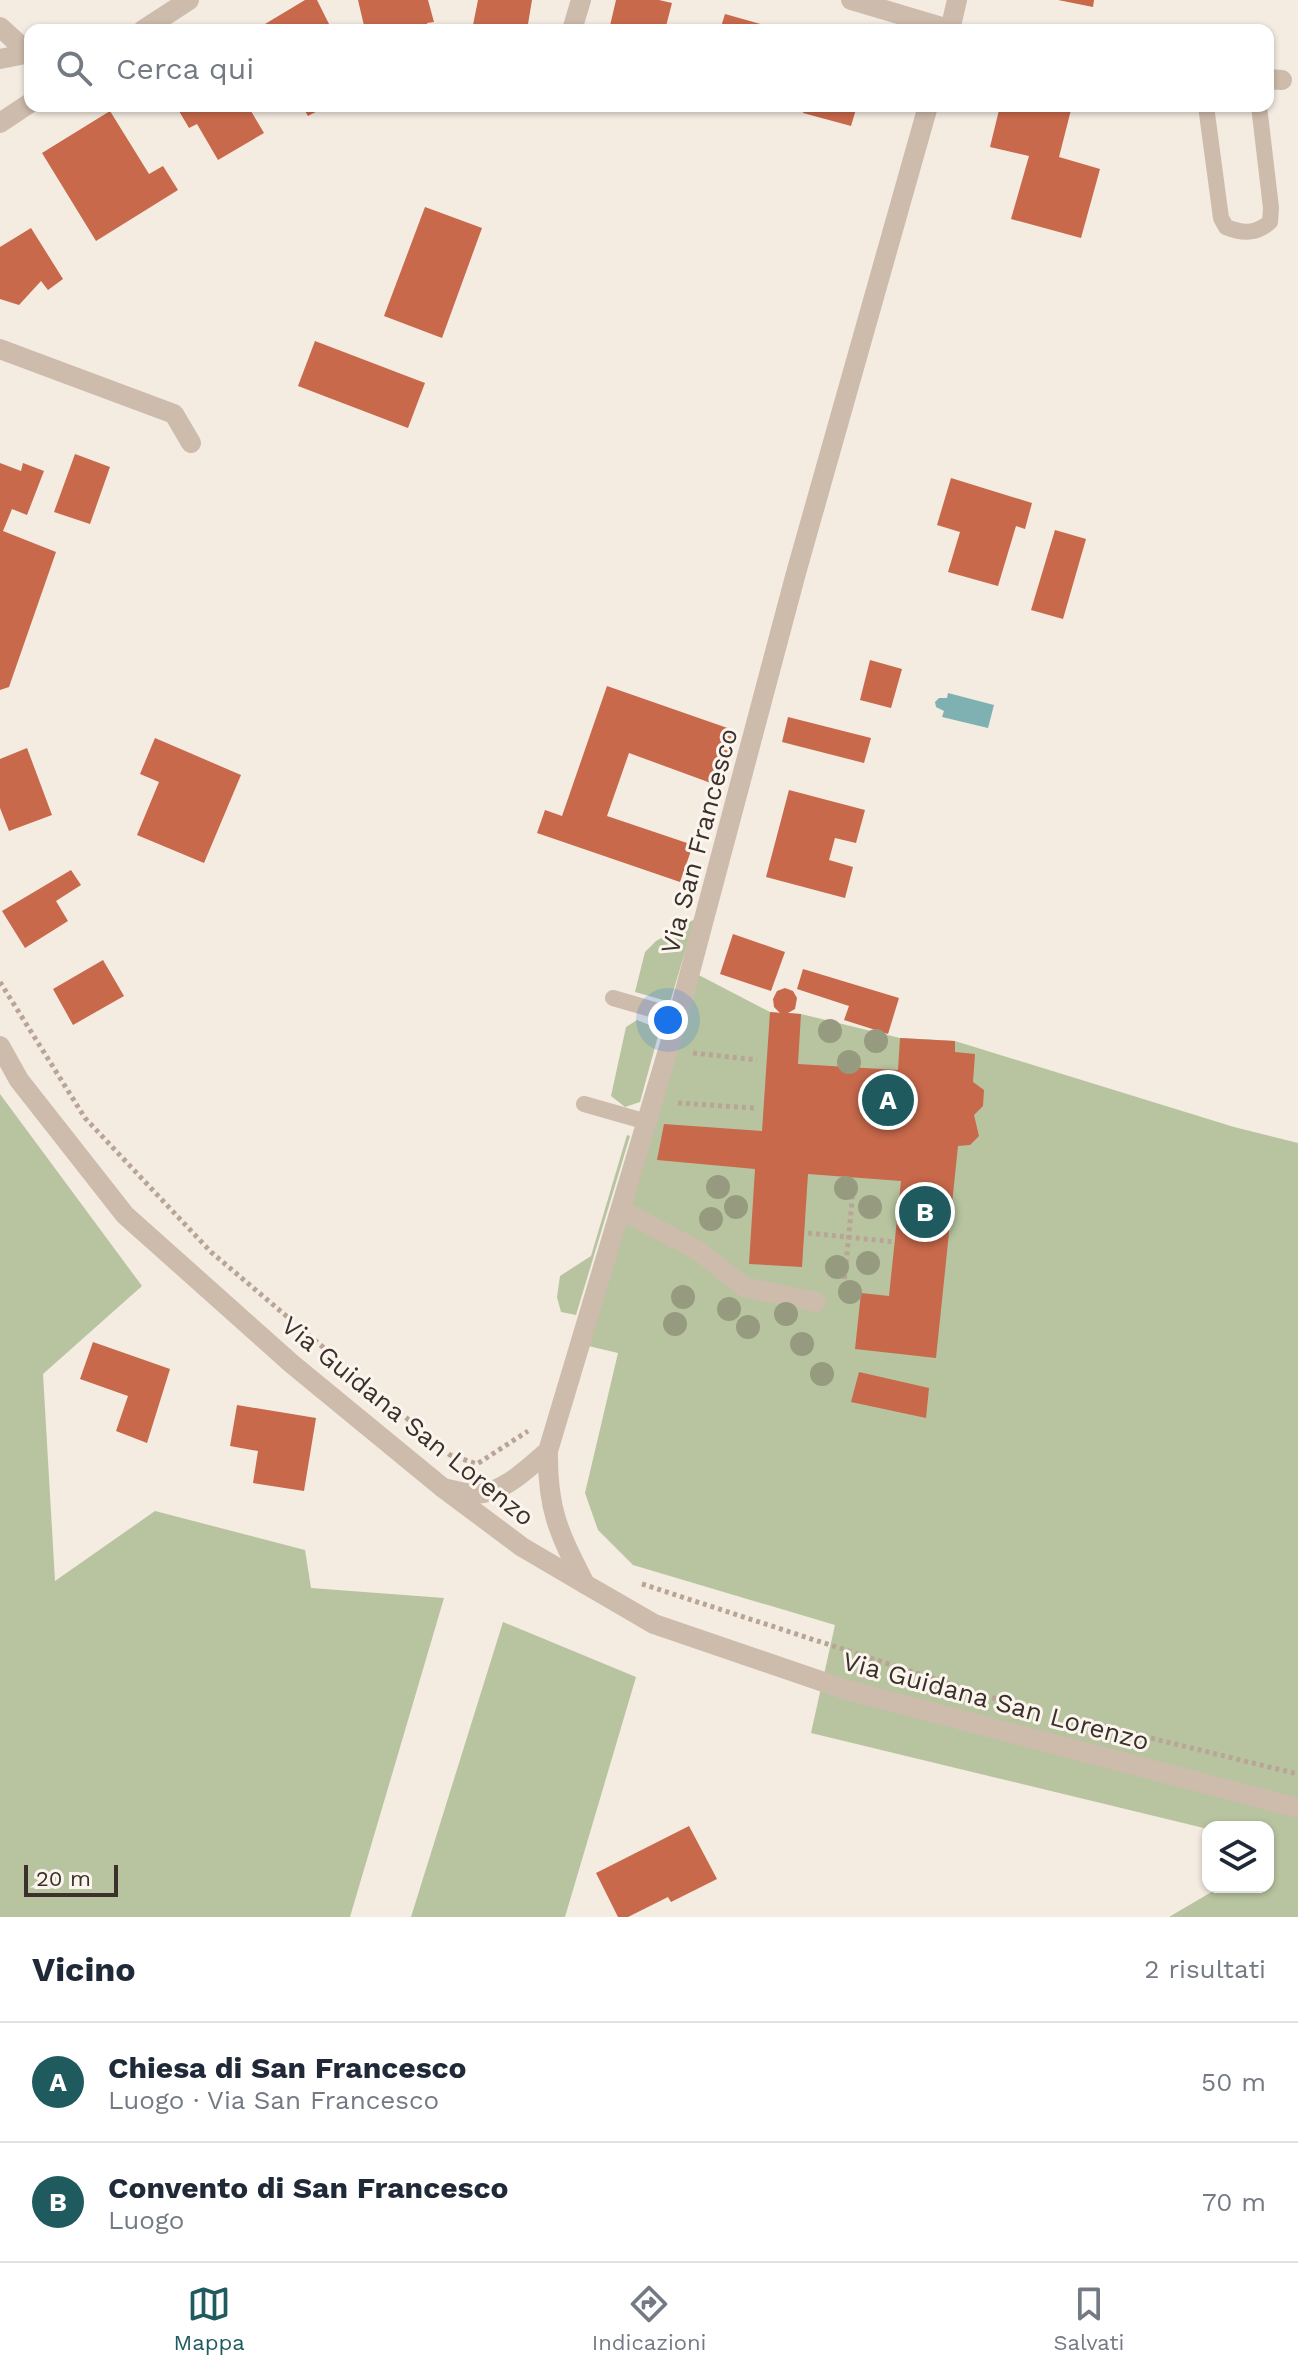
<!DOCTYPE html>
<html lang="it">
<meta charset="utf-8">
<style>
body{margin:0;font-family:"Work Sans",sans-serif;background:#f6f6f7;color:#1f2937}
.controls{position:absolute;right:24px;bottom:24px;display:grid;overflow:hidden;border-radius:16px;box-shadow:0 2px 6px #0004}
.controls button{width:72px;height:72px;display:grid;place-items:center;padding:0;border:0;border-bottom:2px solid #e0e1e3;background:#fff;color:#1f2937;font:40px sans-serif}
.scale{position:absolute;left:24px;bottom:20px;width:94px;box-sizing:border-box;padding-left:8px;border:4px solid #3b302b;border-top:0;font-size:22px;line-height:28px;white-space:nowrap;color:#3b302b;-webkit-text-stroke:6px #fbf5ee;paint-order:stroke}
.you{position:absolute;left:668px;top:1020px;width:28px;height:28px;margin:-20px;border:6px solid #fff;border-radius:50%;background:#1a73e8;box-shadow:0 0 0 12px #1a73e833}
.badge{display:grid;place-items:center;width:52px;height:52px;border-radius:50%;background:#1f5a5e;color:#fff;font-size:26px;font-weight:700}
.pin{position:absolute;translate:-50% -50%;border:4px solid #fff;box-shadow:0 2px 8px #0006}
.list{margin:0;padding:0;list-style:none}
h2{display:flex;justify-content:space-between;align-items:center;height:104px;margin:0;padding:0 32px;font-size:34px}
h2 small{font-size:26px;font-weight:400;color:#747a83}
.list li{display:grid;grid-template-columns:52px 1fr auto;gap:24px;align-items:center;box-sizing:border-box;height:120px;padding:0 32px;border-top:2px solid #e0e1e3}
.list b{display:block;font-size:30px;white-space:nowrap}
.list p{margin:0;font-size:26px;white-space:nowrap;color:#747a83}
.list em{font-size:26px;font-style:normal;color:#747a83}
.icon{flex:none;width:44px;height:44px;fill:none;stroke:currentColor;stroke-width:2;stroke-linecap:round;stroke-linejoin:round}
.map{position:relative;flex:none;width:1298px;height:1917px;overflow:hidden}
.search{position:absolute;background:#fff;box-shadow:0 2px 6px #0004;left:24px;right:24px;top:24px;height:88px;display:flex;align-items:center;gap:20px;box-sizing:border-box;padding:0 28px;border-radius:16px;color:#747a83;font-size:30px}
.sheet{height:344px;background:#fff}
nav{display:flex;justify-content:space-around;align-items:center;box-sizing:border-box;height:112px;border-top:2px solid #e0e1e3;background:#fff;font-size:22px;color:#747a83}
nav a{display:grid;justify-items:center;gap:4px}
nav .on{color:#1f5a5e}
.map>svg:first-child{display:block}
</style>
<div class="map">
<svg width="1298" height="1917" viewBox="0 0 1298 1917">
<rect width="100%" height="100%" fill="#f4ebe1"/>
<!-- green -->
<path fill="#b8c4a0" d="M695 919 670 1002 635 992 645 952 656 941Z
M691 971 770 1012 801 1014 900 1038 955 1041 1234 1127 1298 1143V1917H1169L1220 1887H1268V1827H1208V1829L811 1733 835 1625 633 1565 598 1530 585 1493 618 1353 580 1344Z
M637 1020 652 1026 658 1036 640 1102 625 1107 611 1096 626 1027Z
M0 1094 142 1286 43 1374 55 1581 155 1511 305 1550 311 1588 444 1598 350 1917H0Z
M627 1135 630 1136 576 1315 561 1312 557 1297 560 1276 591 1256Z
M503 1622 636 1677 565 1917H411Z"/>
<!-- water -->
<path fill="#7fb0b2" d="M948 693 994 705 988 728 942 717 944 711 936 707 935 702 939 698H947Z"/>
<!-- building -->
<path fill="#c8694b" d="M305 0H317L332 30H255Z
M358 0H428L434 22 427 23 429 30H381L380 26 365 30Z
M478 0H532L527 30H472Z
M616 0H659L672 3 665 30H609Z
M1058 0H1094L1093 7Z
M725 14 778 29V30H720Z
M176 106H248L264 133 218 160 197 124 189 128Z
M302 106H327L308 116Z
M805 106H857L851 126 803 113Z
M1000 106H1072L1059 157 1100 169 1081 238 1011 219 1029 156 990 147Z
M110 111 149 174 163 166 178 190 96 241 42 153Z
M425 207 482 228 442 338 384 316Z
M31 228 63 279 48 290 41 281 19 305 0 299V247Z
M315 341 425 383 408 428 298 386Z
M75 454 110 467 90 524 54 512Z
M0 463 21 471 23 463 44 471 27 515 12 509 3 531 56 552 9 687 0 690Z
M951 478 1032 503 1025 529 1016 526 998 586 948 572 960 532 937 525Z
M1055 530 1086 539 1063 619 1031 610Z
M870 660 902 669 891 708 860 700Z
M607 686 736 731 719 786 629 753 607 816 693 845 680 882 537 833 545 810 562 816Z
M788 717 871 738 864 763 782 742Z
M155 738 241 775 204 863 137 835 159 782 140 774Z
M27 748 52 815 9 831 0 808V759Z
M789 790 865 810 856 843 835 838 829 860 853 867 845 898 766 877Z
M71 870 81 885 56 901 68 921 25 948 2 911Z
M733 934 785 952 771 991 720 974Z
M103 960 124 996 73 1025 53 989Z
M803 969 899 998 888 1034 844 1020 849 1006 797 989Z
M785 988 793 991 797 998 795 1009 788 1013 801 1014 798 1064 898 1070 900 1038 955 1041V1052L975 1054 973 1082 984 1090 983 1106 974 1115 979 1136 970 1145 958 1146 936 1358 855 1349 861 1293 889 1296 901 1181 808 1174 802 1267 749 1264 755 1169 657 1160 664 1124 762 1131 770 1012 780 1013 774 1007 773 999 777 991Z
M93 1342 170 1369 147 1443 116 1431 128 1396 80 1379Z
M859 1372 929 1388 926 1418 851 1402Z
M237 1405 316 1418 304 1491 253 1483 258 1451 230 1446Z
M689 1826 717 1879 671 1902 668 1897 628 1917H618L596 1873Z"/>
<g fill="none" stroke-linecap="round" stroke-linejoin="round">
<!-- path -->
<path stroke="#b9a596" stroke-width="5" stroke-dasharray="4 4" stroke-linecap="butt" d="M0 982 85 1118 211 1252 450 1455 477 1464 528 1431
M693 1053 757 1060
M678 1103 754 1108
M808 1233 895 1242
M843 1295 854 1181
M642 1584 1009 1703
M1081 1721 1298 1774"/>
<!-- service -->
<path stroke="#cdbbac" stroke-width="16" d="M1206 106 1221 218 1226 227C1243 234 1256 234 1270 222L1271 208 1259 106
M613 998 678 1017
M584 1104 647 1122"/>
<!-- minor -->
<path stroke="#cdbbac" stroke-width="20" d="M851 0 952 30
M0 27 23 48 30 50
M143 30 189 0
M572 30 581 0
M950 30 957 0
M0 59 30 53
M1268 79 1282 80
M0 123 30 103
M0 349 174 414 191 443
M621 1210 699 1251 744 1287 816 1302
M443 1488C454 1490 466 1494 476 1494 504 1493 528 1468 548 1451
M585 1584C559 1533 547 1510 548 1451L678 1017 796 573 928 106"/>
<!-- tertiary -->
<path stroke="#cdbbac" stroke-width="20" d="M0 1046 19 1080 125 1215 292 1364 443 1488 522 1547 585 1584 654 1624 847 1690 1298 1808"/>
</g>
<!-- trees -->
<g fill="#969b7f">
<circle cx="830" cy="1031" r="12"/>
<circle cx="876" cy="1041" r="12"/>
<circle cx="849" cy="1062" r="12"/>
<circle cx="718" cy="1187" r="12"/>
<circle cx="846" cy="1188" r="12"/>
<circle cx="736" cy="1207" r="12"/>
<circle cx="870" cy="1207" r="12"/>
<circle cx="711" cy="1219" r="12"/>
<circle cx="868" cy="1263" r="12"/>
<circle cx="837" cy="1267" r="12"/>
<circle cx="850" cy="1292" r="12"/>
<circle cx="683" cy="1297" r="12"/>
<circle cx="729" cy="1309" r="12"/>
<circle cx="786" cy="1314" r="12"/>
<circle cx="675" cy="1324" r="12"/>
<circle cx="748" cy="1327" r="12"/>
<circle cx="802" cy="1344" r="12"/>
<circle cx="822" cy="1374" r="12"/>
</g>
<g text-anchor="middle" stroke-width="6" stroke-linejoin="round" paint-order="stroke">
<!-- street labels -->
<g font-size="26" fill="#3b302b" stroke="#fbf5ee">
<text transform="translate(699 841) rotate(-75)" y="9">Via San Francesco</text>
<text transform="translate(408 1421) rotate(39)" y="9">Via Guidana San Lorenzo</text>
<text transform="translate(996 1701) rotate(15)" y="9">Via Guidana San Lorenzo</text>
</g>
</g>
</svg>
<div class="controls">
<button><svg class="icon" aria-label="layers" viewBox="0 0 24 24"><path d="M12 4l9 5-9 5-9-5zM3 14l9 5 9-5"/></svg></button>
</div>
<div class="scale">20 m</div>
<div class="you"></div>
<div class="pin badge" style="left:888px;top:1100px">A</div>
<div class="pin badge" style="left:925px;top:1212px">B</div>
<div class="search"><svg class="icon" aria-label="search" viewBox="0 0 24 24"><circle cx="10" cy="10" r="6"/><path d="M15 15l6 6"/></svg>Cerca qui</div>
</div>
<section class="sheet">
<h2>Vicino<small>2 risultati</small></h2>
<ul class="list">
<li><span class="badge">A</span><div><b>Chiesa di San Francesco</b><p>Luogo · Via San Francesco</p></div><em>50 m</em></li>
<li><span class="badge">B</span><div><b>Convento di San Francesco</b><p>Luogo</p></div><em>70 m</em></li>
</ul>
</section>
<nav>
<a class="on"><svg class="icon" aria-label="map" viewBox="0 0 24 24"><path d="M3 6l6-2 6 2 6-2v14l-6 2-6-2-6 2zM9 4v14M15 6v14"/></svg>Mappa</a>
<a><svg class="icon" aria-label="directions" viewBox="0 0 24 24"><path d="M12 3l9 9-9 9-9-9zM9 14v-3h6M13 9l2 2-2 2"/></svg>Indicazioni</a>
<a><svg class="icon" aria-label="saved" viewBox="0 0 24 24"><path d="M7 4h10v16l-5-4-5 4z"/></svg>Salvati</a>
</nav>
